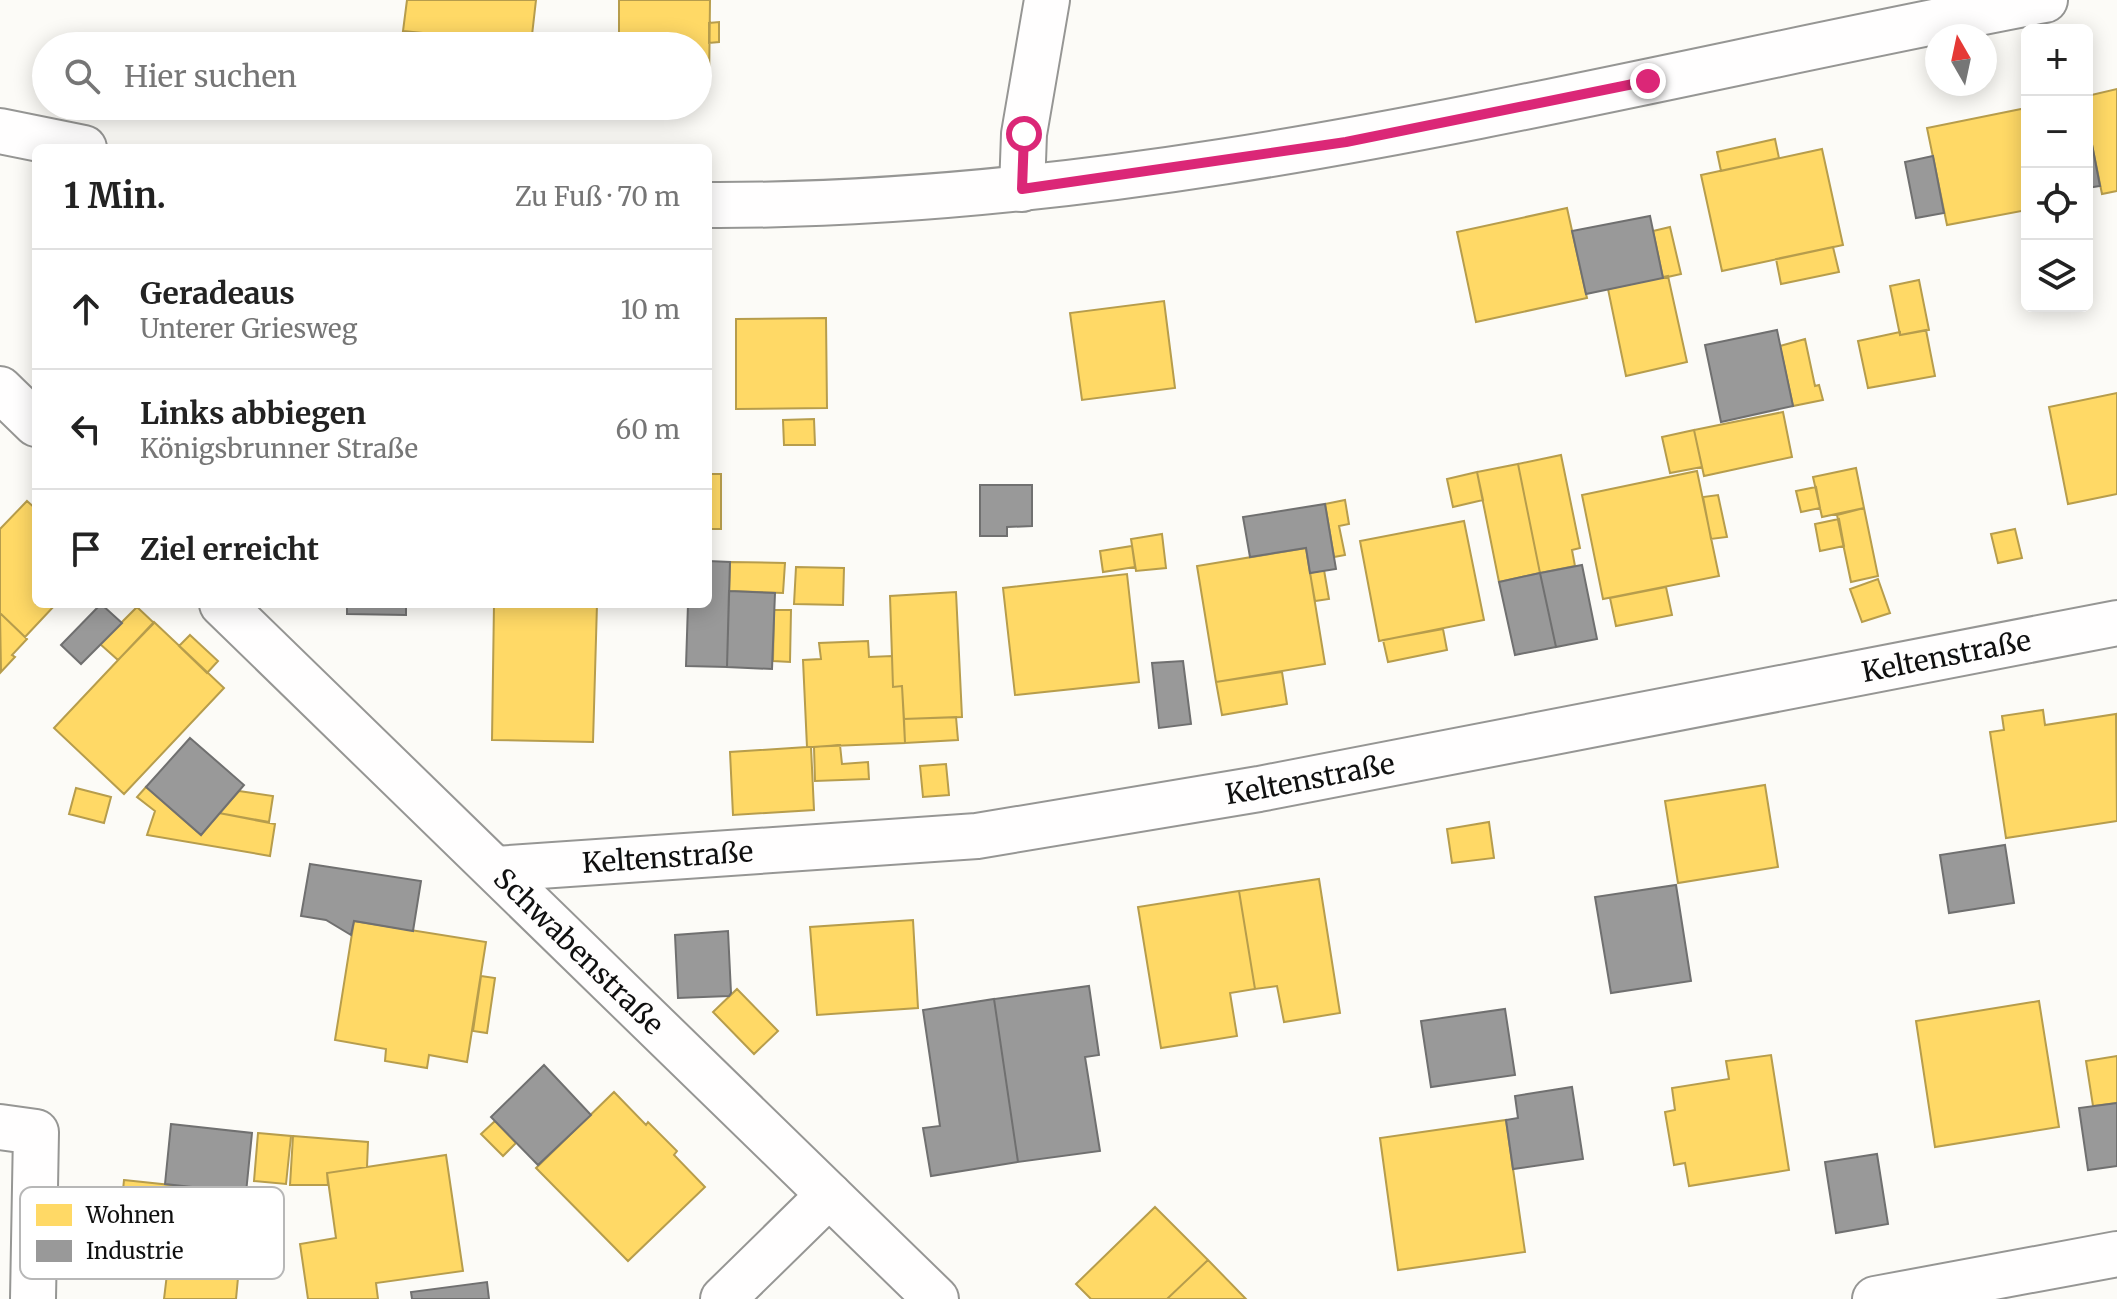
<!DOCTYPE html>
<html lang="de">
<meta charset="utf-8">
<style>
body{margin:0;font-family:Merriweather,serif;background:#f2f2f2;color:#222}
.controls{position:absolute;right:24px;top:24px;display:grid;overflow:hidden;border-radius:12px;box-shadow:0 4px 20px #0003}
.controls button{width:72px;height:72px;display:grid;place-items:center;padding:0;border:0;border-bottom:2px solid #e0e0e0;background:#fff;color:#222;font:40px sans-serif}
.compass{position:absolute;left:1925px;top:24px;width:72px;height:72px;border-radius:50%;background:#fff;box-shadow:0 4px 20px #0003;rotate:351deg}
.stop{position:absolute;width:24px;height:24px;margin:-18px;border:6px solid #db2777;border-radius:50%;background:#fff}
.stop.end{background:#db2777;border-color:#fff;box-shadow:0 2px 8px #0008}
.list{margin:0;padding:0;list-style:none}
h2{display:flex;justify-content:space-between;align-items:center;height:104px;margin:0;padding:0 32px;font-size:34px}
h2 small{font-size:26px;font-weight:400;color:#767676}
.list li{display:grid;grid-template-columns:52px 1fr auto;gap:24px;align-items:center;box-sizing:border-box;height:120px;padding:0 32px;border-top:2px solid #e0e0e0}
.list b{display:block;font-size:30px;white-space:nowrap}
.list p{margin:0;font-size:26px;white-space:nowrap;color:#767676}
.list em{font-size:26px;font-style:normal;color:#767676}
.icon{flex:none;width:44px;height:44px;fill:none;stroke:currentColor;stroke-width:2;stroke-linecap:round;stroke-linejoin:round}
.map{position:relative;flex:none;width:2117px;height:1299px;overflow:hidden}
.search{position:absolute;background:#fff;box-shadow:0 4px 20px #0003;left:32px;top:32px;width:680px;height:88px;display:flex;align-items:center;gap:20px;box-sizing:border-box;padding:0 28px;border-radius:44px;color:#767676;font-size:30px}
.panel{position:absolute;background:#fff;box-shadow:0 4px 20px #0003;left:32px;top:144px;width:680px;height:464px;border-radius:12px}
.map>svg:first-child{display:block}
</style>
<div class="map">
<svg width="2117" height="1299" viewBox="0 0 2117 1299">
<rect width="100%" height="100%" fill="#fcfbf7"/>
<!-- homes -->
<path fill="#ffd966" stroke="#b79d4c" stroke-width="2" d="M407 0H536L531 44 403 31Z
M619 0H710L709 88H698V46H619Z
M719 22V42L709 43V23Z
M2117 89V191L2102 194 2087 120V96Z
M2026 108 2027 210 1947 225 1927 128Z
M1775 139 1779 158 1721 171 1717 152Z
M1822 149 1843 245 1722 271 1701 175Z
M1567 208 1587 298 1476 322 1457 232Z
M1670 227 1681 274 1663 278 1653 231Z
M1833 247 1839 272 1781 284 1776 259Z
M1668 276 1687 362 1626 376 1608 289Z
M1919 280 1929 330 1900 335 1890 286Z
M1164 301 1175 388 1082 400 1070 313Z
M826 318 827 408 736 409V319Z
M1926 330 1935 376 1868 388 1858 341 1900 332V335Z
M1805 339 1815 386 1819 385 1823 400 1793 406 1780 346Z
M2117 393V494L2068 504 2049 407Z
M1783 412 1792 457 1704 476 1694 430Z
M814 419 815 445H784L783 420Z
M1694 430 1702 467 1670 473 1662 437Z
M1561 455 1580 548 1572 550 1575 566 1540 573 1518 464Z
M1518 464 1540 573 1499 582 1477 472Z
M1856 468 1864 508 1822 517 1813 477Z
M1697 471 1719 576 1603 599 1582 495Z
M1477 472 1483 500 1453 507 1447 479Z
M708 474H721V529H708Z
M1816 487 1820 508 1801 512 1796 491Z
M1718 495 1727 537 1711 539 1703 497Z
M1345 500 1349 524 1339 526 1345 555 1334 557 1325 504Z
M27 501 36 509V604H56L25 637 0 613V529Z
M1864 508 1878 576 1851 582 1837 515Z
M1839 519 1844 546 1820 551 1815 524Z
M1464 521 1484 620 1379 641 1360 541Z
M2015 529 2022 558 1998 563 1991 534Z
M1162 534 1166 568 1136 571 1131 539Z
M1132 546 1135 567 1103 572 1100 551Z
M1306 548 1325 664 1216 682 1197 566Z
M730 562 785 563 783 593 729 591Z
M796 567 844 568 843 605 794 604Z
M1324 570 1329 599 1315 601 1310 573Z
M1127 574 1139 682 1015 695 1003 588Z
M1878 579 1890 613 1862 622 1850 589Z
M1666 587 1672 615 1616 626 1610 598Z
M956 592 962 717 904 719 902 686 893 687 890 596Z
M494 604H597L593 742 492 740Z
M137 607 154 623 118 660 100 644Z
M774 610H791L790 662 773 661Z
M0 613 27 639 12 655 15 657 1 672Z
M154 622 224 688 124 794 54 728Z
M1443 629 1447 650 1388 662 1383 640Z
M190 635 218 661 207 673 179 646Z
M868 641 869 657 892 656 893 687 902 686 905 743 807 747 803 660 821 659 819 643Z
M1282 672 1287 704 1222 715 1216 682Z
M2043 710 2045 725 2116 714 2117 821 2006 838 1990 732 2004 730 2002 716Z
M956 717 958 740 905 743 904 719Z
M840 745 842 764 868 762 869 779 815 781 814 747Z
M807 747H811L814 810 733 815 730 752Z
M946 764 949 795 923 797 920 766Z
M1765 785 1778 867 1678 883 1665 801Z
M146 787 201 835 219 813 275 824 270 856 147 835 155 811 137 797Z
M76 788 111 797 104 823 69 814Z
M239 791 273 796 269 822 219 813Z
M1489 822 1494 858 1452 863 1447 829Z
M1319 879 1340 1013 1284 1022 1277 986 1255 989 1239 891Z
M1239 891 1255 989 1230 993 1237 1036 1161 1048 1138 907Z
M913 920 918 1008 817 1015 810 927Z
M354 921 486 942 467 1062 429 1055 427 1068 385 1061 386 1049 335 1040Z
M481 976 495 978 487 1033 473 1031Z
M737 989 778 1031 754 1054 713 1012Z
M2039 1001 2059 1127 1935 1147 1916 1021Z
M1771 1055 1789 1170 1689 1186 1685 1163 1674 1165 1665 1112 1675 1110 1672 1088 1729 1079 1726 1061Z
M2117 1056V1103L2093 1106 2086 1061Z
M614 1092 646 1125 648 1122 677 1151 674 1155 705 1187 628 1261 536 1168Z
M1506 1120 1525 1252 1398 1270 1380 1138Z
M495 1121 516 1143 503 1156 481 1134Z
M258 1133 291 1136 286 1184 254 1181Z
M293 1136 368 1142 367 1167 327 1173 328 1185H290Z
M446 1155 463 1271 376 1283 378 1299H308L300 1244 336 1238 327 1173Z
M124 1180 246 1193 236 1299H164L167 1274 115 1269Z
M1155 1207 1208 1260 1167 1299H1091L1076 1284Z
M1208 1260 1246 1299H1167Z"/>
<!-- industry -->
<path fill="#999" stroke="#707070" stroke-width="2" d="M2089 129 2100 186 2087 188V130Z
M1933 156 1944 213 1916 218 1905 162Z
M1650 216 1663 278 1586 294 1572 231Z
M1777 330 1793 406 1721 422 1705 345Z
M980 485H1032V526L1007 527V536H980Z
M1325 504 1336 569 1310 573 1306 548 1250 557 1243 517Z
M708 561 730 562 727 667 686 666 688 604H708Z
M1582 565 1597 639 1556 647 1540 573Z
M1540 573 1556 647 1515 655 1499 582Z
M729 591 775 593 772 669 727 667Z
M101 604 122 623 81 664 61 645Z
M347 604H406V615L347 614Z
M1183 661 1191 724 1159 728 1152 663Z
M190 738 244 785 201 835 146 787Z
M2005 845 2014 903 1949 913 1940 855Z
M310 864 421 881 413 931 354 921 351 935 326 920 301 916Z
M1676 885 1691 981 1611 993 1595 897Z
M728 931 731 993 729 996 678 998 675 935Z
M1089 986 1099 1055 1085 1057 1100 1151 1018 1162 994 999Z
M994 999 1018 1162 931 1176 923 1128 940 1126 923 1010Z
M1505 1009 1515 1075 1431 1087 1421 1021Z
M544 1065 591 1115 538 1165 491 1117Z
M1572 1087 1583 1159 1513 1169 1506 1120 1518 1118 1515 1096Z
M2117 1103V1166L2088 1170 2079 1108Z
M171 1124 252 1133 246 1193 165 1184Z
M1877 1154 1888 1224 1836 1233 1825 1162Z
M487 1282 489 1299H412L411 1292Z"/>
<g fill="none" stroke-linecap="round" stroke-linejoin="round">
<defs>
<g id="minor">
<path d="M0 131 84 148"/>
<path d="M1022 189 1024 134 1047 0"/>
<path d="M708 205C1161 207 1603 84 2045 0"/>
<path d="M0 389 36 424"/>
<path id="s1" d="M222 604 936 1299"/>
<path id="s2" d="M496 869 977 836 1259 789 2117 623"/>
<path d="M0 1127 36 1132 33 1299"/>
<path d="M723 1299 829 1195"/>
<path d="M1875 1299 2117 1254"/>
</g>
</defs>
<!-- minor casing -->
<use href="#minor" stroke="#969694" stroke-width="48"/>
<!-- minor -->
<use href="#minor" stroke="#fffefe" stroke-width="44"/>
</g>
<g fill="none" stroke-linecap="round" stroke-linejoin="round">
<!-- route -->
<path stroke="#db2777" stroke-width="10" d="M1024 134 1022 189 1346 142 1648 81"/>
</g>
<g text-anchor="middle" stroke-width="8" stroke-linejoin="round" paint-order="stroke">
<!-- street labels -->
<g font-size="28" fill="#101010" stroke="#fff">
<text dy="10" stroke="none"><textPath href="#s2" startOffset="1468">Keltenstraße</textPath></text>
<text dy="10" stroke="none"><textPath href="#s2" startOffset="820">Keltenstraße</textPath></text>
<text dy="10" stroke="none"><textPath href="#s2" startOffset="172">Keltenstraße</textPath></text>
<text dy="10" stroke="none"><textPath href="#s1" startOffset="498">Schwabenstraße</textPath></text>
</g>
</g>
<!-- legend -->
<rect x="20" y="1187" width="264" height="92" rx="12" fill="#fff" stroke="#b7b7b7" stroke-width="2"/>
<rect x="36" y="1204" width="36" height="22" fill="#ffd966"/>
<rect x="36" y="1240" width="36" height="22" fill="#999"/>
<g font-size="22" fill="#101010">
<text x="86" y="1223">Wohnen</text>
<text x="86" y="1259">Industrie</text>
</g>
</svg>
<div class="controls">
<button>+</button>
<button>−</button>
<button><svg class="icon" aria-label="locate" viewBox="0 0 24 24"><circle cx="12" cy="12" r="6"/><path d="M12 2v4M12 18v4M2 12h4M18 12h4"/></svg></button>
<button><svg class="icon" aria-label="layers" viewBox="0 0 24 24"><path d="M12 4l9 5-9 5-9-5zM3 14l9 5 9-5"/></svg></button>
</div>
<svg class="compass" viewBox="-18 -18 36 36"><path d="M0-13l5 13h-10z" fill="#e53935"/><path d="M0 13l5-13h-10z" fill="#767676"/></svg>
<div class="stop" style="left:1024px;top:134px"></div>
<div class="stop end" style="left:1648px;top:81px"></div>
<div class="search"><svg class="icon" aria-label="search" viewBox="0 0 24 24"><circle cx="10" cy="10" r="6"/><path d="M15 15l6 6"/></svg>Hier suchen</div>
<section class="panel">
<h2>1 Min.<small>Zu Fuß · 70 m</small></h2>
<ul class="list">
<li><svg class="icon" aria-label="ahead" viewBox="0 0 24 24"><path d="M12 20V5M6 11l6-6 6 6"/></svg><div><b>Geradeaus</b><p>Unterer Griesweg</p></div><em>10 m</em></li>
<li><svg class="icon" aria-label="left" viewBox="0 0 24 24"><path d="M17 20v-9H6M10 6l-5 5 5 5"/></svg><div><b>Links abbiegen</b><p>Königsbrunner Straße</p></div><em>60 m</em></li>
<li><svg class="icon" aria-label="arrive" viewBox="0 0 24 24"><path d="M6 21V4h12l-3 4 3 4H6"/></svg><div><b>Ziel erreicht</b></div></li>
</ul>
</section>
</div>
